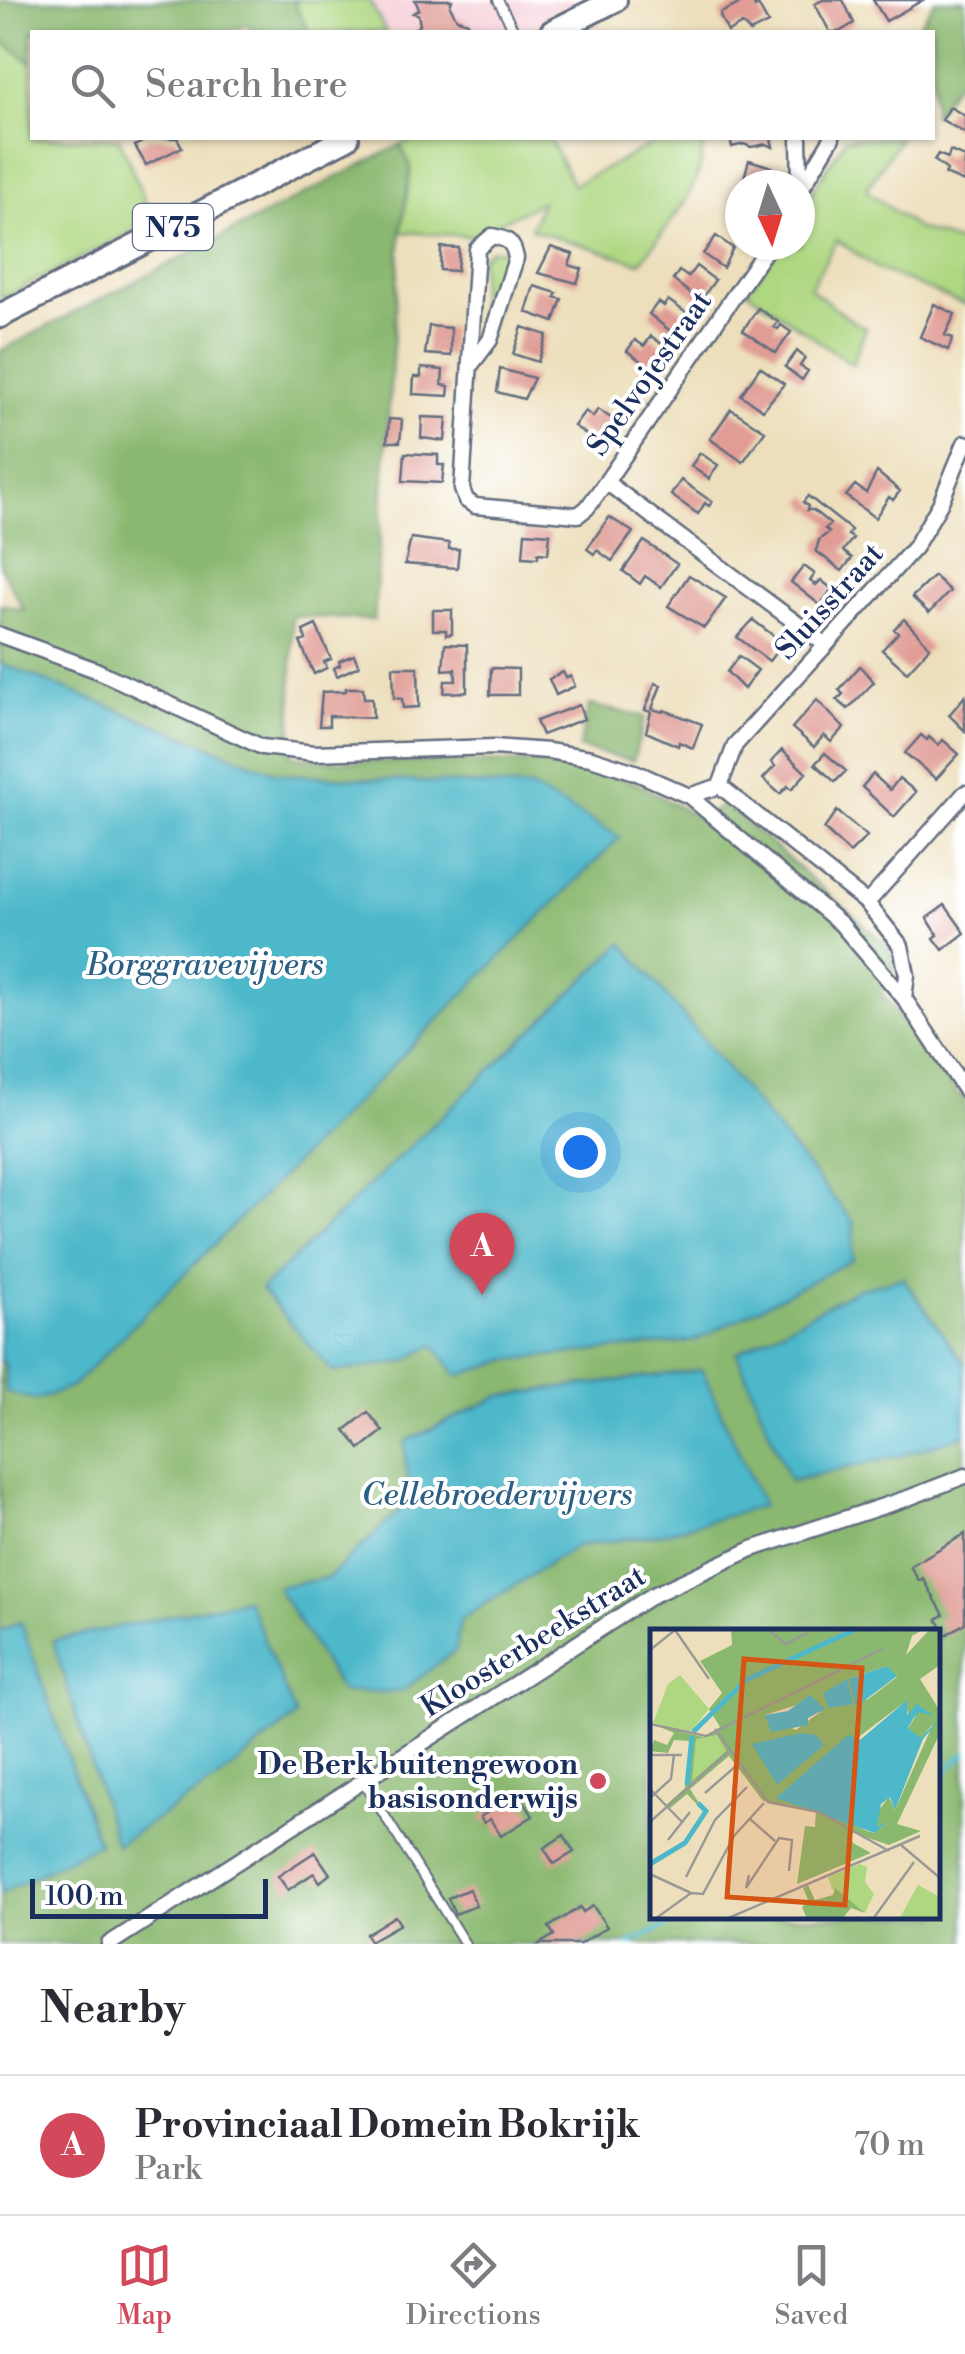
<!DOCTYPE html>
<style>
body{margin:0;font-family:"Libre Bodoni",serif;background:#f7f7f7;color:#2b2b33}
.compass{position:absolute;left:725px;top:170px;width:90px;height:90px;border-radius:50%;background:#fff;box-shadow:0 2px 8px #0004;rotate:176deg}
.scale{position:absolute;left:30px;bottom:25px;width:238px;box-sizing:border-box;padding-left:10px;border:5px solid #1b2f5e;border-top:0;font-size:28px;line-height:35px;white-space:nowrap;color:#1b2f5e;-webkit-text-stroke:8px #fff;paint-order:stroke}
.you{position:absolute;left:580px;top:1152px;width:35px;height:35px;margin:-25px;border:8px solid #fff;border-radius:50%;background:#1a73e8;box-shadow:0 0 0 15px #1a73e833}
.badge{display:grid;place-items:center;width:65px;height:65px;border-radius:50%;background:#d1495b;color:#fff;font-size:32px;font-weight:700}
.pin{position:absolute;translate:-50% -82px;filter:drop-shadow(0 2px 5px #0008)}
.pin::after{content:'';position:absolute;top:52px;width:35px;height:30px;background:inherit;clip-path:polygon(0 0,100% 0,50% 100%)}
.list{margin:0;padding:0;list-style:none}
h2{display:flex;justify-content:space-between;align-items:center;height:130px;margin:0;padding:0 40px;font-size:42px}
h2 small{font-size:32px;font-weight:400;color:#7c7c81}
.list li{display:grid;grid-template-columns:65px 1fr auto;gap:30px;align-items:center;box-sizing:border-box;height:140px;padding:0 40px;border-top:2px solid #e1e1e2}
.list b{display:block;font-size:38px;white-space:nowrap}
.list p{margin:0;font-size:32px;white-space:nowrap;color:#7c7c81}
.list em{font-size:32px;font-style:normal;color:#7c7c81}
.icon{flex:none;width:55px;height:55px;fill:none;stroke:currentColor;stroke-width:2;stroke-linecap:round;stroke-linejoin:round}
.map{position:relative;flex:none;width:965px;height:1944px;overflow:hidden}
.search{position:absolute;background:#fff;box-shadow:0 2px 8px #0004;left:30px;right:30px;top:30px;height:110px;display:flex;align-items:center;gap:25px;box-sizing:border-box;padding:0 35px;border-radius:0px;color:#7c7c81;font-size:38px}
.sheet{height:270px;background:#fff}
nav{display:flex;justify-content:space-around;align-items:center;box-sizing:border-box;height:140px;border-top:2px solid #e1e1e2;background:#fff;font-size:28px;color:#7c7c81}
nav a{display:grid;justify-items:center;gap:5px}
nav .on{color:#d1495b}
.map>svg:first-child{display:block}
</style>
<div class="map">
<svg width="965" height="1944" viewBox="0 0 965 1944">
<rect width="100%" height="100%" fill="#fff"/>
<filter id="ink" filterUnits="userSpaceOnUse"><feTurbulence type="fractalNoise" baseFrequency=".01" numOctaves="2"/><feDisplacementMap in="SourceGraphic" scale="20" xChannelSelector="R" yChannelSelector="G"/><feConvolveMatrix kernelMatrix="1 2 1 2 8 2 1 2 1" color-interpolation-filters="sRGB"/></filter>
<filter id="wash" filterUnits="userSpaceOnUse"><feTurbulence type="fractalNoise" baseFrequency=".0048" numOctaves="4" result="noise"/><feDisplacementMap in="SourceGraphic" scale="40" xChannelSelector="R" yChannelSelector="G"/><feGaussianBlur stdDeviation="2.25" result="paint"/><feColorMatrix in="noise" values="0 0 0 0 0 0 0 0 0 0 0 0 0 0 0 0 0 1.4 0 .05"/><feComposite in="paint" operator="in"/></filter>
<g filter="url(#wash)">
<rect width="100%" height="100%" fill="#eddfbc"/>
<!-- built -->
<path fill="#f6cfd8" d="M369 0H588L526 32H386Z"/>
<!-- green -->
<path fill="#aed781" stroke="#648370" stroke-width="2.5" d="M298 0H369L386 32H309L294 3Z
M0 39 32 63V138H119L153 221 0 299Z
M415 138H549L573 185 664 138H701C711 181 664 229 640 263L531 229 541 202 472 236 401 232 411 166 400 145Z
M846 138H900L866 190 916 228 965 245V305L878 269 837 240 810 288 852 321 866 328 852 364 747 291 781 245H800V211Z
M490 250H503L509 258 486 337H478L481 257Z"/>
<!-- forest -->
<path fill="#8ab86f" stroke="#527466" stroke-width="2.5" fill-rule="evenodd" d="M0 0H298L294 4 309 32H253L248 25 227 32H32V63L0 39Z
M935 0H965V81L959 79 933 115 932 32H915Z
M400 145 411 166 401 232 374 620 292 616V756L338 761 554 763 595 770 636 783 702 820 724 803 887 945 897 966 880 991 959 1096 965 1094V1365L903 1278 860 1288 737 1353 790 1481 902 1455 965 1435V1944H0V1894L98 1843 20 1622 0 1631V1361L5 1362 531 788 279 774 0 663V604L24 610 0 566V351ZM702 1370 659 1534 577 1546 460 1620 278 1588 328 1578 409 1502 405 1442 500 1396ZM652 1632H938V1916H652Z
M589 705 645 717 633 761 579 748Z"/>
<!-- water -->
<path fill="#4db8ca" stroke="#347494" stroke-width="2.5" d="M0 663 279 774 531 788 620 837 72 1387 36 1400 6 1392 5 1363 0 1361Z
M623 943 854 1223 852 1260 695 1341 507 1360 458 1376 434 1345 403 1362 333 1372 261 1289Z
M903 1278 965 1365V1435L902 1455 790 1481 737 1353 860 1288Z
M702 1370 763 1506 659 1534 577 1546 460 1620 456 1650 401 1692H342L277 1587 328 1578 409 1502 405 1442 500 1396Z
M247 1599 296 1716 217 1780 116 1845 53 1641Z
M21 1622 98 1844 0 1894V1631Z"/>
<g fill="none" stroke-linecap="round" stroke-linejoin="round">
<!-- stream -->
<path stroke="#4db8ca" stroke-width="5" d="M938 1777 965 1754
M629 1944 687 1916"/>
</g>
<g id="blocks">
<!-- building -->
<path fill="#e09c95" d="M415 0H452L450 6 457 19 468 22 466 28 457 32H418L416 28 420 25 418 14 413 13 419 9Z
M747 0H752L755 7 758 5 768 23 750 32 742 24 728 32 720 16 721 13Z
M823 0H843L854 23 839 32H830L815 4Z
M873 0H923L886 21Z
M950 107 965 116V133L942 120Z
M149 138H177L182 147 146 165 135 146Z
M730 138H771L773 147 766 144 751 147 744 144 732 147Z
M950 151 965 157 964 182 945 174 947 170 934 160 938 154 948 158Z
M749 160 772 167 767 185H742Z
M716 236 733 248 723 268 703 254Z
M441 247 459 248 457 271 440 270Z
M551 247 573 254 569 265 582 269 577 283 538 273Z
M696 266 715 280 700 301 673 280 679 271 688 277Z
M534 286 557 293 555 297 562 299 554 322 526 312Z
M668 300 688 314 675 335 649 314 658 302 664 306Z
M934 304 955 314 945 335 953 338 948 350 920 337Z
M758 308 778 322 774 327 778 329 781 325 791 332 776 353 743 330Z
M429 326 451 328V356L425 354Z
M522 327 547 335 538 362 513 354Z
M651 336 667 348 652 369 627 351 635 340 644 346Z
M797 351 805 358 800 366 808 371 802 380 785 367Z
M760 367 784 384 763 410 741 395Z
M421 368 443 370 442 385 449 386 448 396 413 394 414 377H421Z
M500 369 534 378 524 399 497 392Z
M598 409 615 421 599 443 574 426 585 411 593 417Z
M731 409 765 431 743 462 710 439Z
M422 417 447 418 445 441 421 438Z
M389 419 402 420 400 442H387Z
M405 453 438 455V465H444L442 483 403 481Z
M700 453 718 465 709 479 691 466Z
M877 472 900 491 893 500 889 497 875 518 846 496 855 485 866 493Z
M681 480 712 502 709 506 705 503 698 514 671 495Z
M808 496 851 530 848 535 853 538 843 551 852 558 842 571 816 551 819 540 829 532 825 529 830 524 813 510H807L808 506 803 502Z
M609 517 633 532 612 561 597 550 594 554 587 549Z
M525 532 550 534 548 554 538 553V558L523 557Z
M411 538 449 543V549H459L457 568 405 564Z
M644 541 677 564 661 587 645 576 640 584 623 571Z
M804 566 815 574 810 581 816 585 821 580 832 589 820 605 791 582Z
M689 575 726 598 704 628 668 606Z
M934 576 950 591 929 613 912 597Z
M433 610H452V634L446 635V630H433Z
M904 619 930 647 907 672 882 650 898 633 894 629Z
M753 620 783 643 769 661 737 637Z
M316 625 331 659 324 662 327 668 314 674 300 642 306 640 303 631Z
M445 644 467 645V692L444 693 445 681H456L455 669 443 670Z
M354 655 359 666 337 676 334 668 340 665 339 661Z
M739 656 758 670 744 689 727 672Z
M860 666 874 682 848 709 837 700 843 694 839 690Z
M393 667H418L419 707 403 708 402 699 394 698Z
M491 668 518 669V695H490Z
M563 672 566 678 571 676 575 686 556 695 549 679Z
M655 683 661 685 652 709 663 712 664 710 702 724 693 748 679 742 678 746 646 732 651 712 645 710Z
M346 688H363L364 698H372L373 718 329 716V726H319L322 692 346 691Z
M965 696V731L949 715Z
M817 700 844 728 831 742 824 735 814 747 792 728Z
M579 705 584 719 542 735 536 721Z
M921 735 927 740 929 737 938 745 943 740 959 754 936 779 905 753Z
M782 750 806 773 792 789 788 786 780 794 763 779 775 766 771 762Z
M825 753 846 771 835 782 815 764Z
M873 774 890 790 899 778 916 792 894 817 862 787Z
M837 811 867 836 850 853 824 829Z
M945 905 965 933 943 950 934 938 938 935 927 918Z
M368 1412 383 1431 360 1449 345 1430Z
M965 1534V1623L946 1635 937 1619 944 1615 923 1578 919 1581 910 1566Z
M519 1793 533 1816 501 1836 490 1819 484 1823 480 1817Z
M564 1835 574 1852 554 1864 544 1848Z
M315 1852 330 1874 320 1882 314 1873 288 1890 278 1876Z
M469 1889 476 1906 455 1914 448 1898Z
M593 1906 607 1927 580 1944H539L554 1935 549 1927 580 1907 583 1912Z
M395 1916 400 1924 370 1941 366 1934Z"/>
</g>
</g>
<g filter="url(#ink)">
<use href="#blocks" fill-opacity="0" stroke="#646d7f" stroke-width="2.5"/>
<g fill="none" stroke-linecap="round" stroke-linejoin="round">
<defs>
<path id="service" d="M498 0 515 32
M363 1781 465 1944"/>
<path id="minor" d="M799 138 800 185
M800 191 832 138
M471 365 490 340 516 258C513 242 508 239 492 236L477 249 462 489 466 500 475 506 578 515 587 508 606 482 769 245
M606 482 826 645
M0 635 96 670 262 747 314 753 494 747 548 751 591 758 635 772 689 796 841 924 904 998 965 1090
M720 786 735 745 915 547 940 504 965 443
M689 796 720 786 867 903 901 946 907 975 904 998
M867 903 965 793
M109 1944 653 1595 752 1549 908 1498 965 1476"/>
<path id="primary" d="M552 32 615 0
M0 316 347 138"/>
</defs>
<!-- service casing -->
<use href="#service" stroke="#646d7f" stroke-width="12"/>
<!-- minor casing -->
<use href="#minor" stroke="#646d7f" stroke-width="19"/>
<!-- primary casing -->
<use href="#primary" stroke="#646d7f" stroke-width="28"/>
<!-- service -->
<use href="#service" stroke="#fff" stroke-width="8"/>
<!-- minor -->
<use href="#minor" stroke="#fff" stroke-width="14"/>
<!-- primary -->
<use href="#primary" stroke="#fff" stroke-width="22"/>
</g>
</g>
<!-- markers -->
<circle fill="#d1495b" stroke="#fff" stroke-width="4" cx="598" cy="1781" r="10"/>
<g text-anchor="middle" stroke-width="8" stroke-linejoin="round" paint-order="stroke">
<!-- shield labels -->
<rect fill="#fff" stroke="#5f6d8e" stroke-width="2.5" x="133" y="204" width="80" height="46" rx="8"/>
<g font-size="28" font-weight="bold" fill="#1b2f5e">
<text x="173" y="237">N75</text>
</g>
<!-- street labels -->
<g font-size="30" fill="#1b2f5e" stroke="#fff">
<text transform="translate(649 373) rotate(-55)" y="10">Spelvojestraat</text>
<text transform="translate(829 601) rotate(-48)" y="10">Sluisstraat</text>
<text transform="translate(533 1641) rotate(-32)" y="10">Kloosterbeekstraat</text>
</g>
<!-- poi labels -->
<g font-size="30" font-weight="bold" fill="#1b2f5e" stroke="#fff" text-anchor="end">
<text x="578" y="1774">De Berk buitengewoon<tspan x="578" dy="34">basisonderwijs</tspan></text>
</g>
<!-- water labels -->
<g font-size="32" font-style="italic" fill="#2c5f84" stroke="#fff">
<text x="205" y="975">Borggravevijvers</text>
<text x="497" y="1505">Cellebroedervijvers</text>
</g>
</g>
<!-- overview -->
<g transform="translate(650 1629)">
<rect width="290" height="290" fill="#eddfbc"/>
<path d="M30 46 59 80 40 103 3 94 18 55ZM67 106 76 122 41 154 46 109ZM210 235 217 238 215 253 224 265 215 284 182 260 178 248ZM268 256 290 268V290H249Z" fill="#aed781"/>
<path d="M81 0H274L262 7 256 26 280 0H290V36L270 50 290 82V104L247 195 271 202 239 216 198 202 203 214 221 224 147 255 155 197 165 198 166 181 113 172 79 127 40 160 56 185 37 165 19 180 16 176 35 159 40 112 24 111 18 124 0 122 4 111 17 116 24 104 8 97 53 108 70 98 59 80 72 64 50 32 82 16ZM237 37 247 48 217 71 199 50ZM256 72 258 86 263 82H282L268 83 258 100 270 110 283 95 245 181 239 168 228 182 227 199 236 195 225 204 217 202 168 179 206 110ZM153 74 174 80 146 101 115 86ZM67 106 76 122 42 152 46 110ZM158 256 165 271 183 266 185 259 215 284 201 279 192 290H157L152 278 159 273 153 259Z" fill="#8ab86f" fill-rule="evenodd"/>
<path d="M237 37 247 47 206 78 199 50ZM197 50 203 75 179 79 173 64ZM160 66 175 80 158 89V96L121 103 115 86 138 82ZM257 71V86L267 75 284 87 269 83 263 90 258 99 270 109 290 90 273 110 245 181 240 168 231 175 227 198 238 193 225 204 126 169 198 106 210 111ZM151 104 166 106 174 116 127 156 102 115Z" fill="#4db8ca"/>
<path fill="none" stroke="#4db8ca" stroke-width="5" d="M43 103 96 51 206 0M37 156 42 107M0 235 35 214 56 182 48 174"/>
<path fill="none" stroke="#999996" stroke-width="2.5" d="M117 0 136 15 157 4M25 1 59 50M0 21 25 1M0 95 56 107 232 20M65 100 118 173 169 183 239 222M0 126H32M0 160 33 194M55 164 87 136M0 169 21 150 24 126M100 190 125 212M0 193 78 123M18 211 40 183M251 216 290 249M0 245 41 264M99 246 96 259 129 209 142 211 139 242M36 248 65 191 97 158M5 290 41 264 53 265 84 207 114 174M76 290 270 207M223 290 264 233"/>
<path fill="#d45514" fill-opacity="0.15" stroke="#d45514" stroke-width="5" d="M94 30 212 39 195 276 77 268Z"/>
<rect width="290" height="290" fill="none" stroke="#1b2f5e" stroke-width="5"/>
</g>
</svg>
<svg class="compass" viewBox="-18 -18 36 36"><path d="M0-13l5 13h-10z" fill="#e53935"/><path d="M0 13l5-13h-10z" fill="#7c7c81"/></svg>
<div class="scale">100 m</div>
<div class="you"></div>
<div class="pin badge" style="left:482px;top:1295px">A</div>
<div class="search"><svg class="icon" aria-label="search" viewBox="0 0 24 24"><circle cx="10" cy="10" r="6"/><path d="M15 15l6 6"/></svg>Search here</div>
</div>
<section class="sheet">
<h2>Nearby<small></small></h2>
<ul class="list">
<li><span class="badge">A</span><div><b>Provinciaal Domein Bokrijk</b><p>Park</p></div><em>70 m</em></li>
</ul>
</section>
<nav>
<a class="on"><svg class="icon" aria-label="map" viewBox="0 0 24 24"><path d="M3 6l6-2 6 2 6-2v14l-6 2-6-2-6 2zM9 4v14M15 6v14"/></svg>Map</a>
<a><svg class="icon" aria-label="directions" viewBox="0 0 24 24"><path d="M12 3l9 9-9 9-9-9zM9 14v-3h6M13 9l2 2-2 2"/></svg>Directions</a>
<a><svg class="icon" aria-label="saved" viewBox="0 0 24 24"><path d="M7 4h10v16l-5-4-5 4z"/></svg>Saved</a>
</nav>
